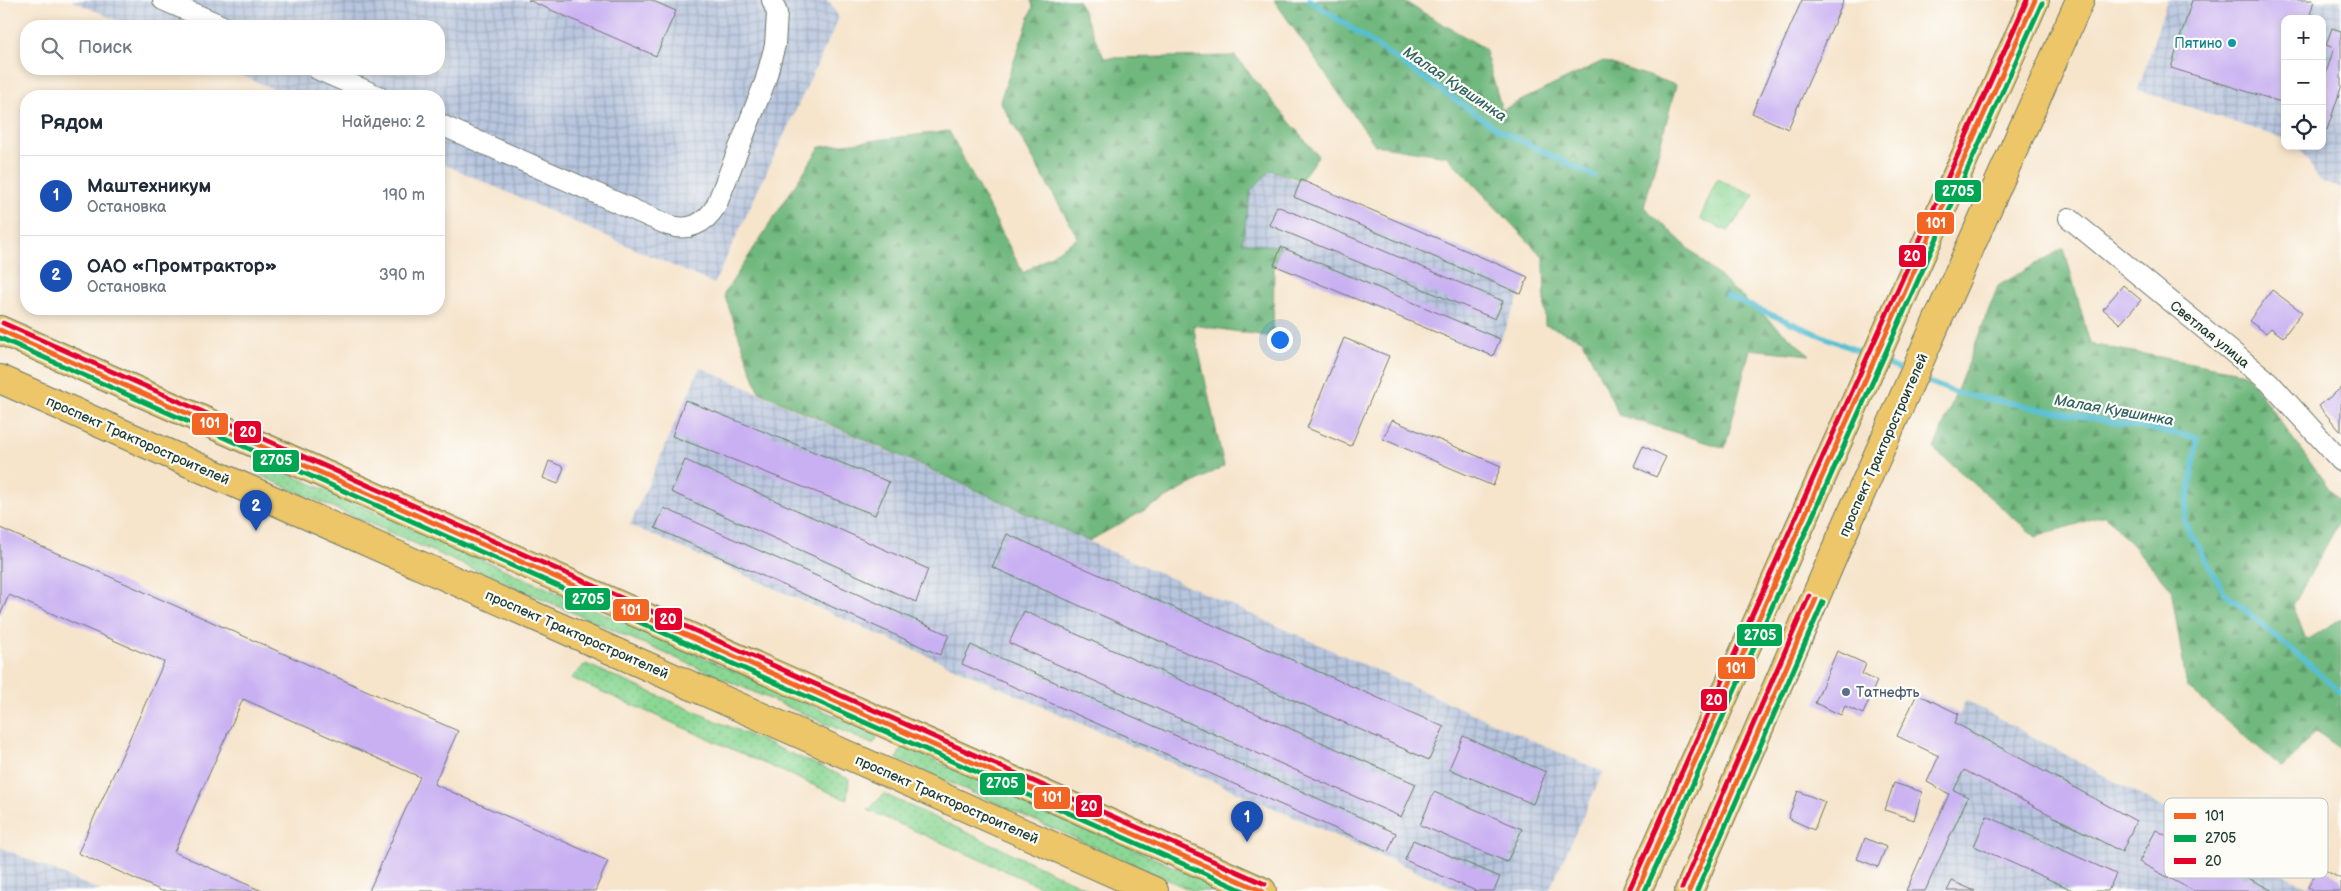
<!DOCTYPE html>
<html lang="ru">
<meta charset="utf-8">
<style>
body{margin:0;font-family:"Balsamiq Sans",sans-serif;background:#f6f6f7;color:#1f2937}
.controls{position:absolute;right:15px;top:15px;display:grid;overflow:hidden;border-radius:10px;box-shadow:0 2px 8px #0003}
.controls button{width:45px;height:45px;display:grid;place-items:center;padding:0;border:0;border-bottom:1px solid #e0e1e3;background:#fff;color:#1f2937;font:25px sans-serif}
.you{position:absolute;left:1279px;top:339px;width:18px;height:18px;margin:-12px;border:4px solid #fff;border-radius:50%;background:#1a73e8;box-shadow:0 0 0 8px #1a73e833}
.badge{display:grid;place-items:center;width:32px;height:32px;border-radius:50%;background:#db2777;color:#fff;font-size:16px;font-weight:700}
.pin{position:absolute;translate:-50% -41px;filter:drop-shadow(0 1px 2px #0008)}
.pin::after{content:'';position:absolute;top:26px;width:18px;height:15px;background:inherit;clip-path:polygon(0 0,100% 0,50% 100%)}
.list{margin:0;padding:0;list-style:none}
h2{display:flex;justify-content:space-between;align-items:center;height:65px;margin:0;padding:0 20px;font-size:21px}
h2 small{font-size:16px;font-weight:400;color:#747a83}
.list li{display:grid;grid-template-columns:32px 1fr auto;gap:15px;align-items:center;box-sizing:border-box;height:80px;padding:0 20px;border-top:1px solid #e0e1e3}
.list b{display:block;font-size:19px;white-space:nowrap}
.list p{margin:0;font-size:16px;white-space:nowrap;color:#747a83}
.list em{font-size:16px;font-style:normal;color:#747a83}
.icon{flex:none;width:28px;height:28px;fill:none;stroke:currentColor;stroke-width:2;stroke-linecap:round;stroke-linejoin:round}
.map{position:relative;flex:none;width:2341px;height:891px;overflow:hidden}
.search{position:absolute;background:#fff;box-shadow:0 2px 8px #0003;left:20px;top:20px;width:425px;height:55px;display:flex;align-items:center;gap:12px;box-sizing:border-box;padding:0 18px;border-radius:20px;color:#747a83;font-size:19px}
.panel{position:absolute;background:#fff;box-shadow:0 2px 8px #0003;left:20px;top:90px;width:425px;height:225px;border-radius:20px}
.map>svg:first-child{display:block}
</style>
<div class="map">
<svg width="2341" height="891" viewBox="0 0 2341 891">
<defs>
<pattern id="industrial-grid" width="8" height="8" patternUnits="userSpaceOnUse" patternTransform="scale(1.25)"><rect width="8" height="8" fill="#b7c5de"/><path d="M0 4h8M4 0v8" fill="none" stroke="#94a1b5"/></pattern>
<pattern id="grass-dots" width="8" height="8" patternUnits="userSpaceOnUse" patternTransform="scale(1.25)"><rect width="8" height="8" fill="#8bd794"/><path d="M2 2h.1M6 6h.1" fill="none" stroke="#78b980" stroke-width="1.8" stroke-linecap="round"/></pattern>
<pattern id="forest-firs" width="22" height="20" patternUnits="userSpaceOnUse" patternTransform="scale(1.25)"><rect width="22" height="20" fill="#70b87e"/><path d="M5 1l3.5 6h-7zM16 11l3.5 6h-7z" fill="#5b9768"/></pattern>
<pattern id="park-crowns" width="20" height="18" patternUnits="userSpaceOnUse" patternTransform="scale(1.25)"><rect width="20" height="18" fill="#8bd794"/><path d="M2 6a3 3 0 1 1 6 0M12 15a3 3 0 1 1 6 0" fill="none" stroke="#78b980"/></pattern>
</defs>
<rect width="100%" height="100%" fill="#fdfcf7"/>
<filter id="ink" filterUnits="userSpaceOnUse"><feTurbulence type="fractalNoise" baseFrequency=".02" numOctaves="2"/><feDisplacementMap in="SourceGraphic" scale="10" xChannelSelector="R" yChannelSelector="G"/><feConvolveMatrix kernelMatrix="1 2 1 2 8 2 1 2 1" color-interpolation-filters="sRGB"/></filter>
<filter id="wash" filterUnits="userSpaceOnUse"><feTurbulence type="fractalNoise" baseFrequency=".0096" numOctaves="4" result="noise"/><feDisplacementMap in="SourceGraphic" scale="20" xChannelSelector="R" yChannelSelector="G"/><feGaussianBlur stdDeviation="1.12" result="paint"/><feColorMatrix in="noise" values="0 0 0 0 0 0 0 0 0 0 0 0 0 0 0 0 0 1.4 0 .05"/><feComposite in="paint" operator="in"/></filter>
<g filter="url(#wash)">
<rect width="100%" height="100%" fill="#f6e4cb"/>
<!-- industrial -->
<path fill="url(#industrial-grid)" d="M71 0H828L839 18 714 284 439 162V96H289L227 69H439V26H130Z
M2167 0H2341V188L2321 182 2298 146H2322V19H2285V139L2138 90Z
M1271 170 1528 277 1493 356 1274 265 1281 247 1241 243 1251 190Z
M700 367 1603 772 1549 891H1462L630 525Z
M1966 700 2307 887 2319 867 2341 879V891H1906L1949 795 1927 782Z
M0 847 101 891H0Z"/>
<!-- grass -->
<path fill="url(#grass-dots)" stroke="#558a64" d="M262 462 876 734 877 740 872 744 257 474 255 467Z
M586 664 849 779 847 800 571 678Z
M902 746 1228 891H1193L897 759Z
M884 794 1088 889V891H1051L868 810Z"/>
<!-- forest -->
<path fill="url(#forest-firs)" stroke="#487a59" d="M1031 0H1078L1104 58 1235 56 1318 156 1301 180 1271 170 1251 190 1242 242 1281 247 1274 265 1273 337 1193 325 1224 466 1089 541 759 392 724 294 820 147 949 131 1023 273 1078 238 1000 101 1033 7Z
M1274 0H1396L1405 2 1484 48 1502 110 1603 61 1676 85 1644 207 1735 291 1810 355 1750 349 1725 448 1619 415 1582 339 1545 325 1544 258 1447 156 1375 145Z
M2064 248 2090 344 2245 373 2341 505V519L2293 605 2306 640 2341 619V749L2316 731 2283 768 2187 687 2171 588 2105 515 2036 537 1934 449 1998 286Z"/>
<!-- park -->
<path fill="url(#park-crowns)" stroke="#558a64" d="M1717 179 1755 195 1728 231 1700 219Z"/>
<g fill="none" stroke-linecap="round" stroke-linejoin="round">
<!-- stream -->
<path stroke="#56bfd3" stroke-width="5.5" d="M1310 0 1501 131 1594 176
M1727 296 1867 355
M1880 361 1906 372
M1919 378 1956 393 2198 438 2184 521 2224 592 2341 692"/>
</g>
<g id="blocks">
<!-- building -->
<path fill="#c9b0f2" d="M528 0H651L676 11 656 56Z
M1802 0H1844L1788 129 1752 113Z
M2192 0H2314L2309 19H2285L2284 103 2171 68Z
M2332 28 2341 31V88L2327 130 2322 129V85L2334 48 2326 45Z
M1301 180 1528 277 1521 294 1294 197Z
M1277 206 1503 301 1495 319 1269 225Z
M1281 247 1500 339 1493 356 1274 265Z
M2123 285 2141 300 2120 324 2103 309Z
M2272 290 2302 312 2283 337 2271 328 2266 333 2249 321Z
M1344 338 1389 356 1351 446 1307 428Z
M2341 388V432L2319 406Z
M685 400 889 482 875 515 672 436Z
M1392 420 1501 466 1493 486 1383 439Z
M1643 446 1666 457 1656 477 1634 466Z
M685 460 928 569 916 602 671 492Z
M549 461 564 467 558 484 543 478Z
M664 508 949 635 940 655 655 528Z
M0 528 458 731 434 784 608 861 595 891H369L420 777 243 699 174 852 262 891H162L78 853 164 662 9 595 0 615Z
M1007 534 1444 727 1429 760 992 567Z
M1024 611 1416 784 1401 817 1009 643Z
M971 645 1396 833 1388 852 962 664Z
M1837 651 1866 664 1862 674 1877 681 1863 714 1845 706 1841 715 1815 703Z
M1917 694 1959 714 1955 723 2136 821 2122 852 1964 770 1954 790 1968 797 1925 891H1906L1949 794 1927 782 1939 756 1897 736Z
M1463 736 1546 772 1533 804 1449 769Z
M1894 783 1922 792 1914 820 1885 810Z
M1798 791 1825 802 1814 830 1788 818Z
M1434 792 1522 829 1507 862 1420 825Z
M1987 816 2116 874 2108 891H2075L1974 846Z
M2156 830 2273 891H2194L2139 862Z
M1865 838 1886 847 1878 867 1857 859Z
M1413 840 1500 877 1494 891H1476L1405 860Z
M2319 867 2341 879V891H2314L2308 887Z
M1952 881 1975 891H1947Z"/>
</g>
</g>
<g filter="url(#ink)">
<use href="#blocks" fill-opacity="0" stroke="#6a7769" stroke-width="1"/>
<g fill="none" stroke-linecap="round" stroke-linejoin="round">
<defs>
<path id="street" d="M163 0 223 26
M317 69 378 96
M439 124 668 225C688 232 705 224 716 206L765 82 775 45 777 13 772 0
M2069 218 2269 382 2341 461"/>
<path id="primary" d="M0 330 1262 891
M0 379 1154 891
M1637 891 2035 0
M1689 891 1844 531 2080 0"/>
</defs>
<!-- street casing -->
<use href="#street" stroke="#6a7769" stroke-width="22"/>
<!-- primary casing -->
<use href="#primary" stroke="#6a7769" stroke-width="30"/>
<!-- street -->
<use href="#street" stroke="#fff" stroke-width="20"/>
<!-- primary -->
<use href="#primary" stroke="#ecc669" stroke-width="28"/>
<defs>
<path id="bus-1" d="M0 330 1262 891
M1637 891 2035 0
M1689 891 1816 599"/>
<path id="bus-2" d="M0 338 1244 891
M1645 891 2042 3
M1697 891 1823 602"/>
<path id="bus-3" d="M3 323 1265 884
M1630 888 2027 0
M1682 888 1809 596"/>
</defs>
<!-- bus-1 casing -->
<use href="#bus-1" stroke="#fdfcf7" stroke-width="9"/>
<!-- bus-2 casing -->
<use href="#bus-2" stroke="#fdfcf7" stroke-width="9"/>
<!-- bus-3 casing -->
<use href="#bus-3" stroke="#fdfcf7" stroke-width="9"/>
<!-- bus-1 -->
<use href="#bus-1" stroke="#f26522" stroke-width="5"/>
<!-- bus-2 -->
<use href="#bus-2" stroke="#00a651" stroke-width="5"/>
<!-- bus-3 -->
<use href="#bus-3" stroke="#e4002b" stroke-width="5"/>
</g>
</g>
<!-- markers -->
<circle fill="#0f9aa8" stroke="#fdfcf7" stroke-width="2" cx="2232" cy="43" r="5"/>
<circle fill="#5c6f8a" stroke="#fdfcf7" stroke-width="2" cx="1846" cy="692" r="5"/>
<g text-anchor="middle" stroke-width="4.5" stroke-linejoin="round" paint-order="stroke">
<!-- culture labels -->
<g font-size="14" fill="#0d838f" stroke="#fdfcf7" text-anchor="end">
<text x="2222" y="48">Пятино</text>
</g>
<!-- street labels -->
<g font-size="14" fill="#1f3d34" stroke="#fdfcf7">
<text transform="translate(2210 334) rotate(39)" y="5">Светлая улица</text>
<text transform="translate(138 440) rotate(24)" y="5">проспект Тракторостроителей</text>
<text transform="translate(1883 445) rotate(-66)" y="5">проспект Тракторостроителей</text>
<text transform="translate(577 634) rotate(24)" y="5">проспект Тракторостроителей</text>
<text transform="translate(947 799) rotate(24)" y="5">проспект Тракторостроителей</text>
</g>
<!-- service labels -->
<g font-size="14" fill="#4e5e75" stroke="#fdfcf7" text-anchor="start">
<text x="1856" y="697">Татнефть</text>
</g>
<!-- water labels -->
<g font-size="15" font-style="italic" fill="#306464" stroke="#fdfcf7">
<text transform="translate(1455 84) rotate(34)" y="5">Малая Кувшинка</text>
<text transform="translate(2114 410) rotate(10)" y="5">Малая Кувшинка</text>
</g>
</g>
<!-- legend -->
<rect x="2164" y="798" width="164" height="80" rx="8" fill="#fdfcf7" stroke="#bac3bc" stroke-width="1"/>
<rect x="2174" y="813" width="22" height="6" fill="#f26522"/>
<rect x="2174" y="835" width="22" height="7" fill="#00a651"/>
<rect x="2174" y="858" width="22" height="6" fill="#e4002b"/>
<g font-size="14" fill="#1f3d34">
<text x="2205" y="821">101</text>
<text x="2205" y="843">2705</text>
<text x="2205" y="866">20</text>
</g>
<g stroke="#fdfcf7" stroke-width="2">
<rect x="1934" y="179" width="48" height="24" rx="5" fill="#00a651"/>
<rect x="1916" y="211" width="39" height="24" rx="5" fill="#f26522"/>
<rect x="1898" y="244" width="29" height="24" rx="5" fill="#e4002b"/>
<rect x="191" y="412" width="38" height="24" rx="5" fill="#f26522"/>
<rect x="233" y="420" width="29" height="24" rx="5" fill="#e4002b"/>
<rect x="252" y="449" width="48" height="24" rx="5" fill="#00a651"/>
<rect x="564" y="587" width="47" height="24" rx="5" fill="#00a651"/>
<rect x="612" y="598" width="38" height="24" rx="5" fill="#f26522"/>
<rect x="654" y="607" width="29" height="24" rx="5" fill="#e4002b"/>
<rect x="1736" y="623" width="47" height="24" rx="5" fill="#00a651"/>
<rect x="1717" y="656" width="39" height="24" rx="5" fill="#f26522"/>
<rect x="1700" y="688" width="28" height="24" rx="5" fill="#e4002b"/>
<rect x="979" y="772" width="47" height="24" rx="5" fill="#00a651"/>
<rect x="1033" y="786" width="38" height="24" rx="5" fill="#f26522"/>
<rect x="1075" y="794" width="28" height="24" rx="5" fill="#e4002b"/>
</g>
<g font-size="14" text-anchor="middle" font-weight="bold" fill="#fff">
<text x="1958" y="196">2705</text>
<text x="1936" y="228">101</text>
<text x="1912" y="261">20</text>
<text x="210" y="428">101</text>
<text x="248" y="437">20</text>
<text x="276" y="465">2705</text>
<text x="588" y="604">2705</text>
<text x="631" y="615">101</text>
<text x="668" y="624">20</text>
<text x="1760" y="640">2705</text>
<text x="1736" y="673">101</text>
<text x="1714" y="705">20</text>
<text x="1002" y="788">2705</text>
<text x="1052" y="802">101</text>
<text x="1089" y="811">20</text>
</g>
</svg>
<div class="controls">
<button>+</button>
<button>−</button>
<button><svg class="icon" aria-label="locate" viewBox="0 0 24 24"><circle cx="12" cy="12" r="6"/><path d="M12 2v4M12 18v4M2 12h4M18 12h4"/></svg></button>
</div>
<div class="you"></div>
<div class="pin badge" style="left:1247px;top:842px;background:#1a4fb4">1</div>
<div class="pin badge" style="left:256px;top:531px;background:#1a4fb4">2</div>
<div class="search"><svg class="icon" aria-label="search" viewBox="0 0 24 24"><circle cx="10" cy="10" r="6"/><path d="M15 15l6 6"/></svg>Поиск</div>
<section class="panel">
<h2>Рядом<small>Найдено: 2</small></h2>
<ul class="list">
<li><span class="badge" style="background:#1a4fb4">1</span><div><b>Маштехникум</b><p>Остановка</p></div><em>190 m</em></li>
<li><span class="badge" style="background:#1a4fb4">2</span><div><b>ОАО «Промтрактор»</b><p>Остановка</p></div><em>390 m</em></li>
</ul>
</section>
</div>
